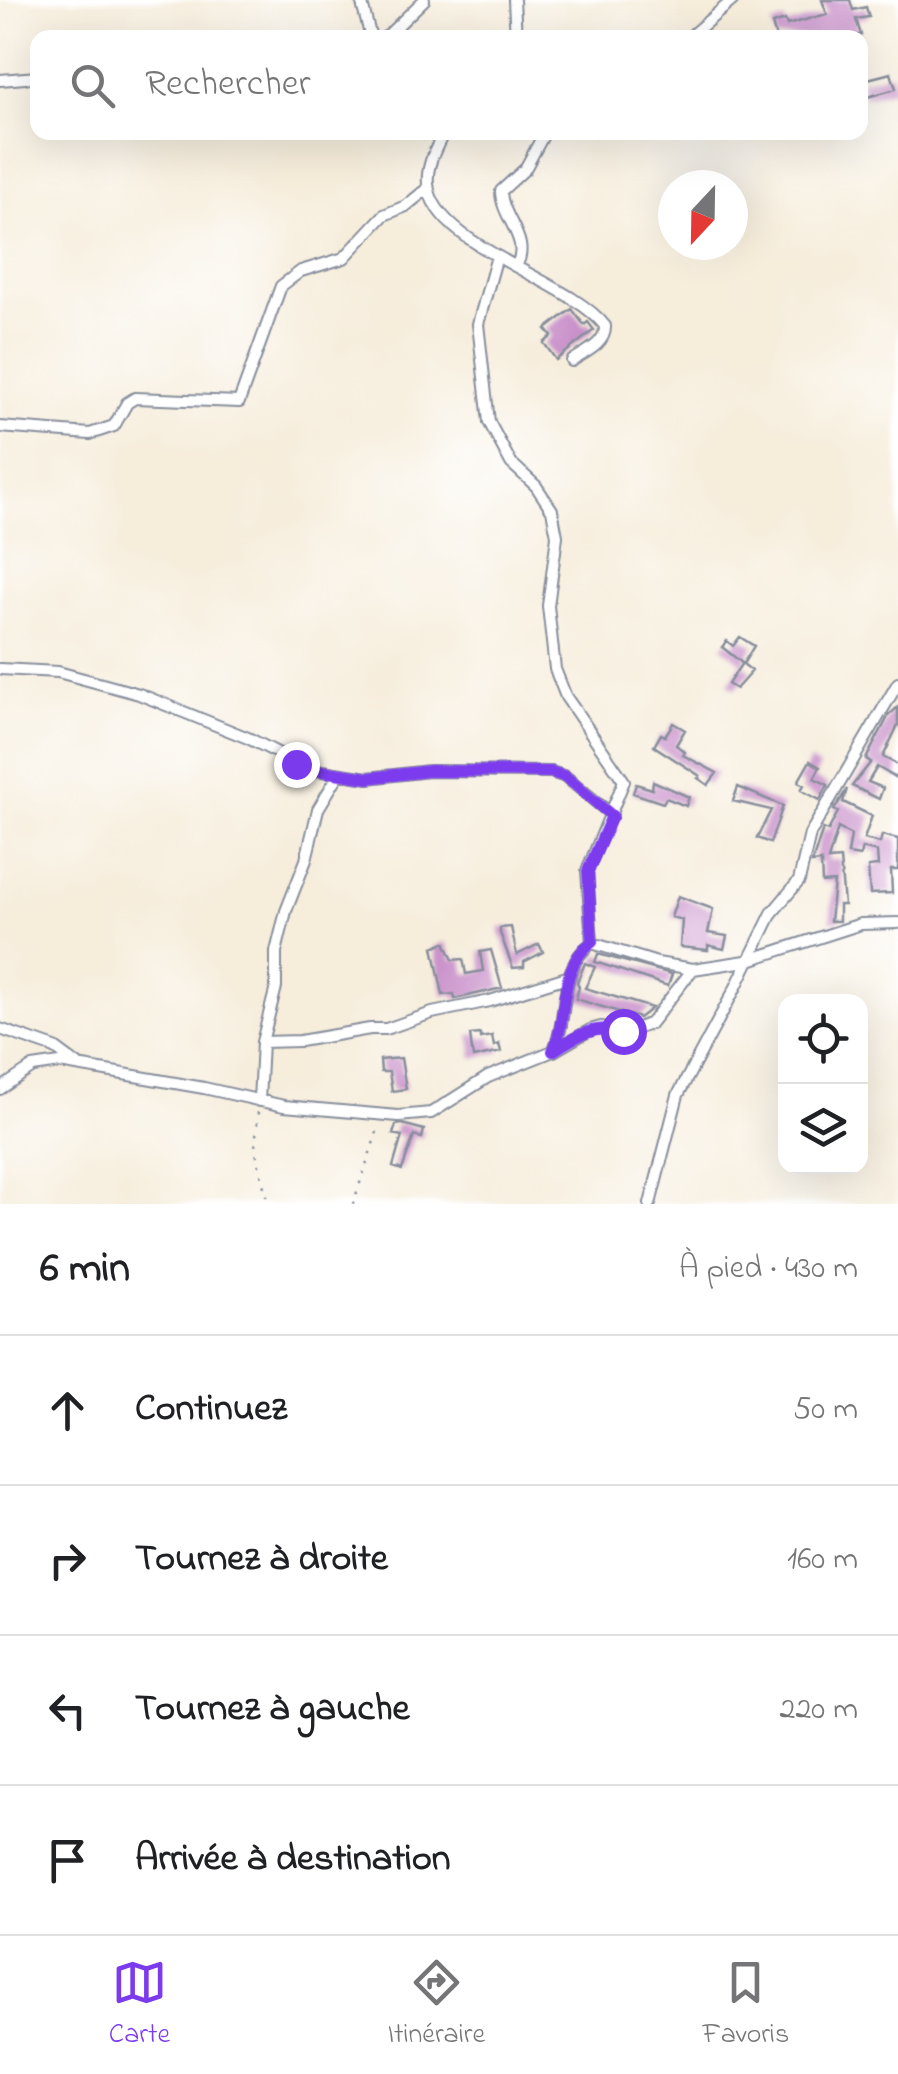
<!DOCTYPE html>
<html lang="fr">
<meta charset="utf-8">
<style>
body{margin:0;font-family:"Indie Flower",sans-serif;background:#f6f6f6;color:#202124}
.controls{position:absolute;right:30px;bottom:30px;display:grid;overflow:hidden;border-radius:20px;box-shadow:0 10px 40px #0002}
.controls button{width:90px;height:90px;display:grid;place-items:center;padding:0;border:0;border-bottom:2px solid #e0e0e0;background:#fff;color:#202124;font:50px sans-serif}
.compass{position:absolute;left:658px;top:170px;width:90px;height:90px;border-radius:50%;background:#fff;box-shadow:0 10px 40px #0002;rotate:202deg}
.stop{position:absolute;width:30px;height:30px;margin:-22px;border:8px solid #7c3aed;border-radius:50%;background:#fff}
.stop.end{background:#7c3aed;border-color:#fff;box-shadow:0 2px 10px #0008}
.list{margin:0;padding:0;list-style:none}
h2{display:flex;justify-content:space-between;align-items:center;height:130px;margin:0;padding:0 40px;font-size:42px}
h2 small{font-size:32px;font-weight:400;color:#757577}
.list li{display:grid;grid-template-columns:65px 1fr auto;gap:30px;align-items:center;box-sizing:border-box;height:150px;padding:0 40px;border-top:2px solid #e0e0e0}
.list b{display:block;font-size:38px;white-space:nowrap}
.list em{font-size:32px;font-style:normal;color:#757577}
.icon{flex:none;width:55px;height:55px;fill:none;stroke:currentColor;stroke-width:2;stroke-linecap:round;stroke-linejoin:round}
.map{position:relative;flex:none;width:898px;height:1204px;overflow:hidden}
.search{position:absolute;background:#fff;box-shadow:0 10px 40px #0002;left:30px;right:30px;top:30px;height:110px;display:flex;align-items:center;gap:25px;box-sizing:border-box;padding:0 35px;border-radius:20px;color:#757577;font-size:38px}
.sheet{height:730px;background:#fff}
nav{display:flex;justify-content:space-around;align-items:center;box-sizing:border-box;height:140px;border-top:2px solid #e0e0e0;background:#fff;font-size:28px;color:#757577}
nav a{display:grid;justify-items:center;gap:5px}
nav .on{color:#7c3aed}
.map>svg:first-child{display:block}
</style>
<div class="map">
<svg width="898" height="1204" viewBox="0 0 898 1204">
<rect width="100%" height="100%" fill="#fff"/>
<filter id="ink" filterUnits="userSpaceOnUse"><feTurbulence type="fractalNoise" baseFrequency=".01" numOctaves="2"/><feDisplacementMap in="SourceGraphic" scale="20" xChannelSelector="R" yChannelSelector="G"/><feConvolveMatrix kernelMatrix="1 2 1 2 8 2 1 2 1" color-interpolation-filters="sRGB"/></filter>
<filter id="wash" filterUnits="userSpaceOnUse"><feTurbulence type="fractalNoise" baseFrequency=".0048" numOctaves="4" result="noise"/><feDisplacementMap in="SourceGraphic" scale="40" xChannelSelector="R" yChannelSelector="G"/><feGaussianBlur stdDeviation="2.25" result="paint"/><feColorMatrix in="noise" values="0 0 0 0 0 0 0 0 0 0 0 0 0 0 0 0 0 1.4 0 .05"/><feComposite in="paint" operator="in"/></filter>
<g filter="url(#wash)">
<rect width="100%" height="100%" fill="#f6eddb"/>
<g id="blocks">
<!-- building -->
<path fill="#c991ca" d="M822 0H850L853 10 866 7 869 17 856 19 861 35 776 38 772 24 785 20 787 25 827 14Z
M891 73 896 89 864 98 860 81Z
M572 309 584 325 588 322 594 330 556 360 544 343 552 336 546 329Z
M740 637 754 646 743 664 752 671 736 689 728 684 742 663 722 647 727 641 733 646Z
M898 707V725L883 757 898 765V779L877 767 868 782 883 788 879 799 852 786 871 762 866 759 889 715Z
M673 723 685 730 676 745 685 752 683 755 717 773 708 785 698 778 700 776 654 746 661 734 665 736Z
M810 761 820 767 814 778 828 785 820 800 801 790 804 785 798 782Z
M653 781 689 797 686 806 666 798 663 803 633 793 636 784 652 789Z
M738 787 783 806 770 843 757 838 771 810 733 801Z
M847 789 843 802 872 816 864 839 880 843 882 835 898 839V870H891L892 893 870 894 868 867 878 866 877 852 862 848 860 856 848 854 851 835 838 828 828 860 840 859 844 905H839V921H830L834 882 822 883 821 862 812 863 823 829 828 831 838 812 834 810Z
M678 896 713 909 708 933 727 936 724 949 708 945V950L680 947 682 920 671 917Z
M511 927 517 955 539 944 543 952 524 962V967L513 968 500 933V928Z
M445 942 453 960 463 959 466 974 483 971 480 952 491 950 502 988 455 999 454 994 443 995 433 947Z
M598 954 672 974 668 986 595 962Z
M585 963 595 967 585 988 652 1008 639 1018 576 999 579 987 577 982Z
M480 1034V1038L492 1036 494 1046 499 1044 501 1052 473 1058 470 1035Z
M401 1058 406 1089 392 1091 389 1072H381L380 1060Z
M402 1124 424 1130 422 1138 414 1136 402 1170 393 1167 402 1136 393 1134 396 1125Z"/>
</g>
</g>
<g filter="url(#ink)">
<use href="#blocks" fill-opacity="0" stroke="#888e9c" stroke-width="2.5"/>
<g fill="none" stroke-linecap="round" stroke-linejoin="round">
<defs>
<path id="minor" d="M361 0 371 38
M514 0 516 38
M385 38 424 0
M688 38 733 0
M0 80 38 77
M444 132C436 148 426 166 428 184 433 246 569 279 605 326 606 344 585 352 572 361
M497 256 478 324 489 422 511 463 536 486 552 510 557 536 548 606 555 669 566 697 624 781 587 871 592 943
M516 266C532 240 501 218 501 191L525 169 545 132
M0 427 90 434 114 426 127 403 135 398 239 402 281 286 301 271 344 258 384 215 406 206 428 188
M0 669 58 672 139 694 248 738 309 769 368 778 429 771 551 772 566 777 612 815
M0 1029 55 1048 78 1065
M262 1042 276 987V952L286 911 306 860 318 809 339 774
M554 1051 590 1030 601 1027 631 1031 651 1023 693 969
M0 1089 33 1067 60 1063 204 1088 284 1106 398 1116 431 1113 488 1077 553 1051C570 1018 556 968 592 943L657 963 693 969 746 961 861 924 898 923
M259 1101 262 1042 300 1041 370 1029H386L432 1013 490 1001 570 976
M650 1204 678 1095 736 987 772 913 799 881 810 834 898 683"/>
</defs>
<!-- minor casing -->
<use href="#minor" stroke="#888e9c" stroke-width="14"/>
<!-- path -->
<path stroke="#888e9c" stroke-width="2.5" stroke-dasharray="2.5 8" stroke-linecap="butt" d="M258 1112 255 1148 268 1204
M353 1204 379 1126"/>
<!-- minor -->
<use href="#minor" stroke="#fff" stroke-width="10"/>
</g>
</g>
<g fill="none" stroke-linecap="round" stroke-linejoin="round" filter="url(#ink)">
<!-- route -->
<path stroke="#7c3aed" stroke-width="12" d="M296 764 309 769 368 778 429 771 551 772 566 777 612 816 588 871 592 942C556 968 569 1018 553 1051 577 1035 594 1025 623 1031"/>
</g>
</svg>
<div class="controls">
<button><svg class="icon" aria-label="locate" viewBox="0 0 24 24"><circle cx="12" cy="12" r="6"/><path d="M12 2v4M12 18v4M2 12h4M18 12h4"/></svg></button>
<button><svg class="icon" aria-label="layers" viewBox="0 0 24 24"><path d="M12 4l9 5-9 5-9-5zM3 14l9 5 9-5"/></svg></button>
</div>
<svg class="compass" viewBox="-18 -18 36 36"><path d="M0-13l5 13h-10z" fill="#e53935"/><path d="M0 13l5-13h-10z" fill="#757577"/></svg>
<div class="stop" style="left:623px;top:1031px"></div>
<div class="stop end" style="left:296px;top:764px"></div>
<div class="search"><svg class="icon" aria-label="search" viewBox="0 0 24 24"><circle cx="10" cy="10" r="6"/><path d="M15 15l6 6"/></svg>Rechercher</div>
</div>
<section class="sheet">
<h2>6 min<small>À pied · 430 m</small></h2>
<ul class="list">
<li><svg class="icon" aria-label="ahead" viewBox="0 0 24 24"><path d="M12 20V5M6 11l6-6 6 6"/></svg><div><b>Continuez</b></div><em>50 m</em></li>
<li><svg class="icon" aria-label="right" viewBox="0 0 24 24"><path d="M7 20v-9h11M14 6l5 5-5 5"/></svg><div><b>Tournez à droite</b></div><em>160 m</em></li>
<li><svg class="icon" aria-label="left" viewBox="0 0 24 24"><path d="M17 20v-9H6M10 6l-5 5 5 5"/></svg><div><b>Tournez à gauche</b></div><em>220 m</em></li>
<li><svg class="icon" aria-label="arrive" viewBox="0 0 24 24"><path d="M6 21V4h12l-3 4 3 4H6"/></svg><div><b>Arrivée à destination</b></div></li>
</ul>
</section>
<nav>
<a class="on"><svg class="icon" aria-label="map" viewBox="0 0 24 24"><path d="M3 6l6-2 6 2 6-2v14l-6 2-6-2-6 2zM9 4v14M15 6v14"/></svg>Carte</a>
<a><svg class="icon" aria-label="directions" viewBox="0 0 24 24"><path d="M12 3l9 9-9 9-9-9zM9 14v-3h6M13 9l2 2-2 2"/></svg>Itinéraire</a>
<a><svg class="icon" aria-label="saved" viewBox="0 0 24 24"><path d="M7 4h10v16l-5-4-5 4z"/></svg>Favoris</a>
</nav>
